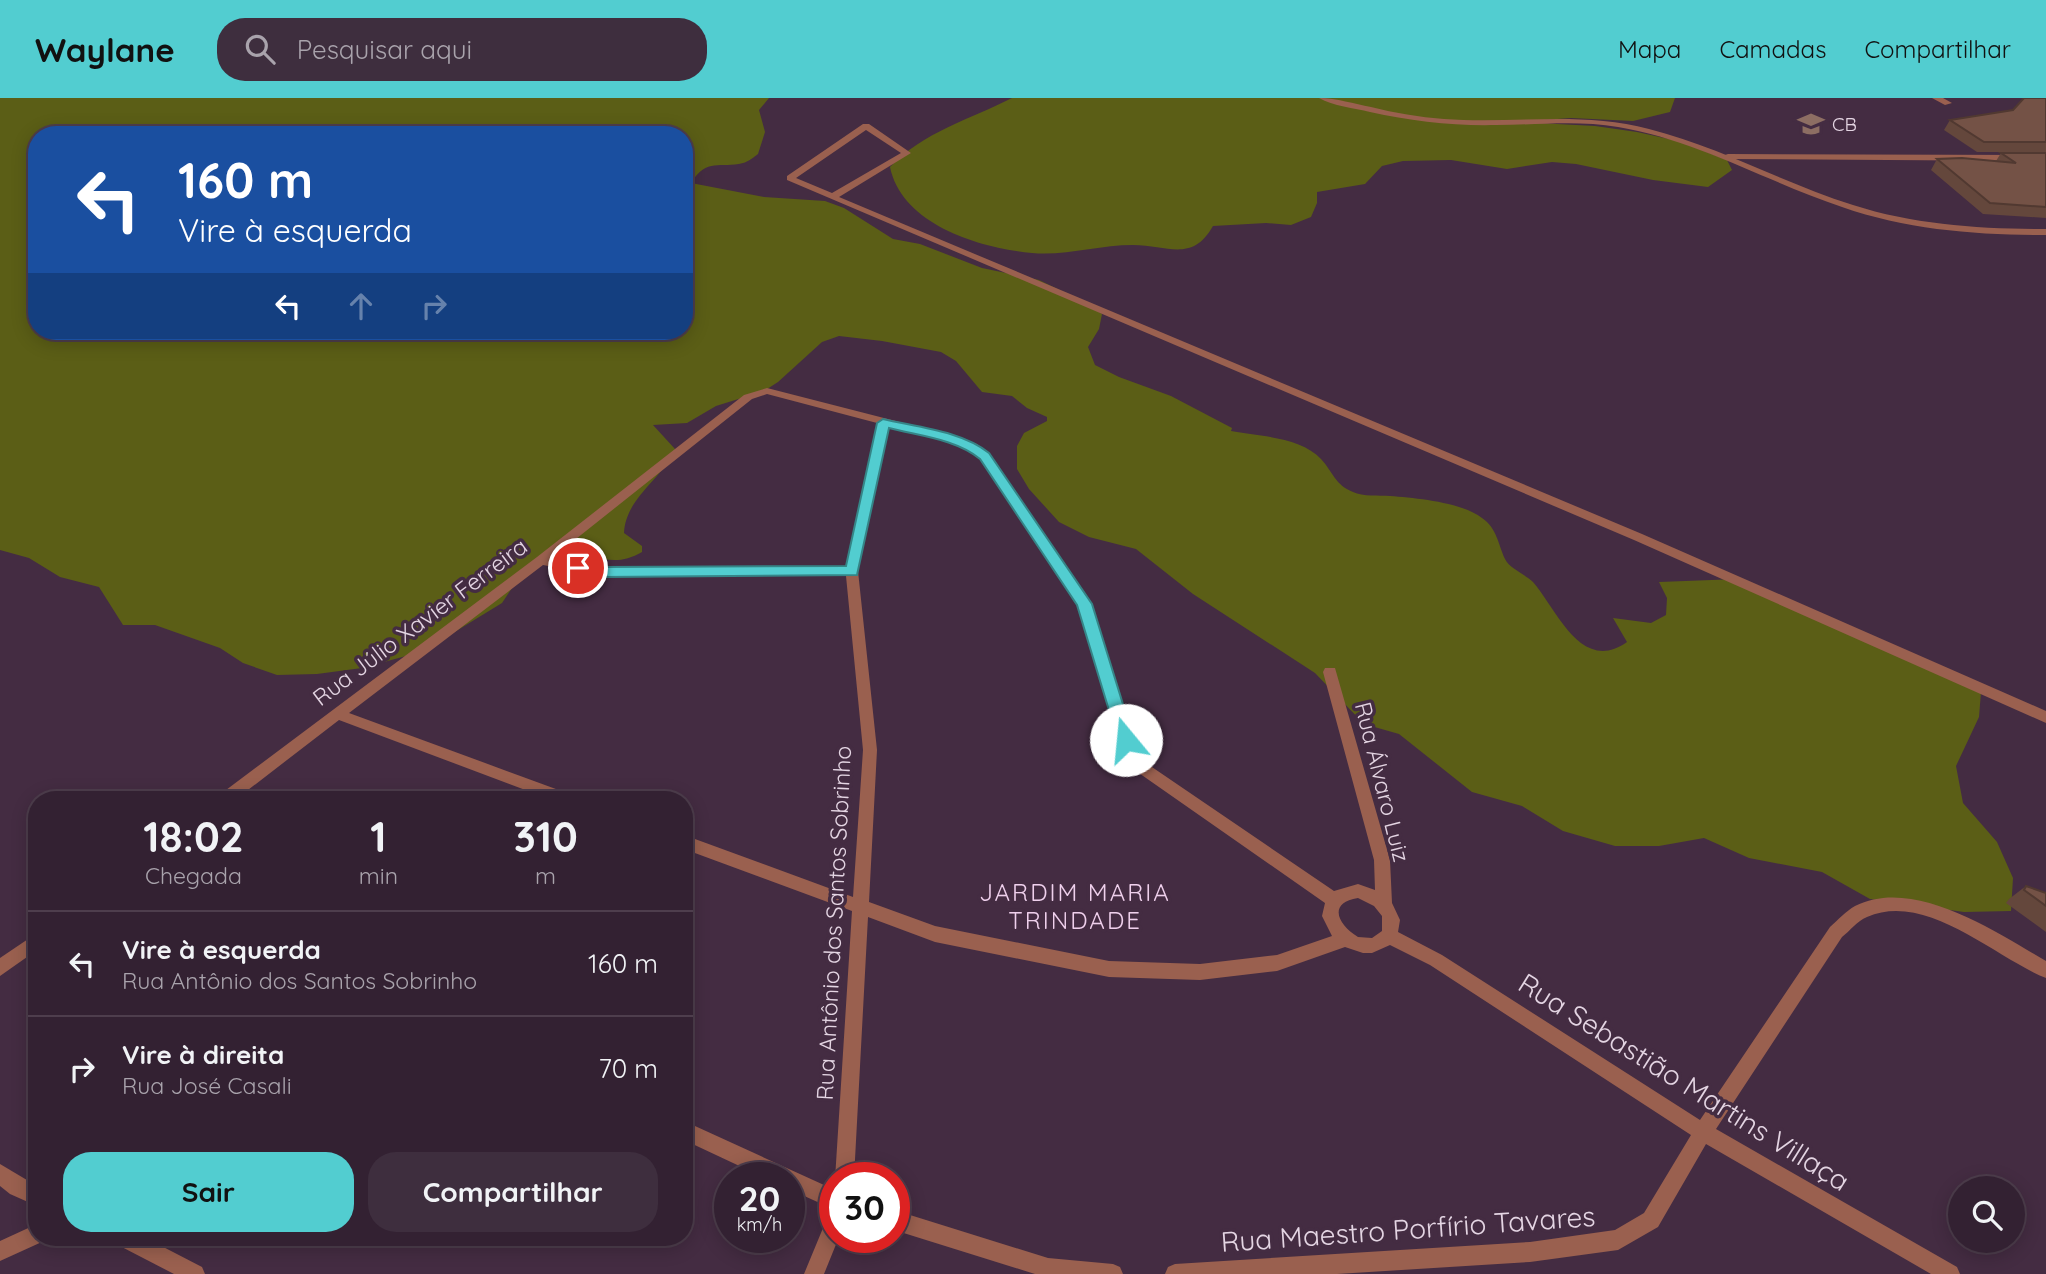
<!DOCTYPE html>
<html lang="pt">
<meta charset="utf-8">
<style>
body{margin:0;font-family:Quicksand,sans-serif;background:#3e2e3e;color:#f1f3f6;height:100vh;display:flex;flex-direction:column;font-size:26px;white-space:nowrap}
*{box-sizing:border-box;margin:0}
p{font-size:23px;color:#a9a3ac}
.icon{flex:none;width:38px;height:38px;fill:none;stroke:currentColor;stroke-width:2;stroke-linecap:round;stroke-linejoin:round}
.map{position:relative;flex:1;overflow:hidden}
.side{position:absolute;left:28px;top:693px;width:665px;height:455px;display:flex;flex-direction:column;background:#332132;border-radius:28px;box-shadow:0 4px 18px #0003,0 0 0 2px #4e3e4d}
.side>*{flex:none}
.top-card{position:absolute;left:28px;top:28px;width:665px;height:214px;border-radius:28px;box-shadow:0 4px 18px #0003,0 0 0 2px #4e3e4d;background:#1a4fa0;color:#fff;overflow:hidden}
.fabs{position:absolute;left:1948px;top:1078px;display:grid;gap:14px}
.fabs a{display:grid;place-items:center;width:77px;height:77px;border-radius:50%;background:#332132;box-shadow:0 4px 18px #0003,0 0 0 2px #4e3e4d;font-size:35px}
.speed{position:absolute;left:714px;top:1064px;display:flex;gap:14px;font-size:35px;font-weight:700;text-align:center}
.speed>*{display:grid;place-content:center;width:91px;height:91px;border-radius:50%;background:#332132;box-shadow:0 4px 18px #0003,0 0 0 2px #4e3e4d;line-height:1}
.speed small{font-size:18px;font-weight:400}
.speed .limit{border:10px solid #d22;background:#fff;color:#111}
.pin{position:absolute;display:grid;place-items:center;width:60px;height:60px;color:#fff;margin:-30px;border:4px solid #fff;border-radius:50%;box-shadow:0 2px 7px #0007}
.me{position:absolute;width:77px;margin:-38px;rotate:343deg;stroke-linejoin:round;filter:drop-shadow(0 0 5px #0008)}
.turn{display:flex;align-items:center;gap:24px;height:147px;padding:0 35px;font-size:32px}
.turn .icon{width:91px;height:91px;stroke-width:2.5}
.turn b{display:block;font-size:49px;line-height:60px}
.lanes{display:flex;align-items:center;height:66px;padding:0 35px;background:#0003;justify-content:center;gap:35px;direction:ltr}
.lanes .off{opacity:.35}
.eta{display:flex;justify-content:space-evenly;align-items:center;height:119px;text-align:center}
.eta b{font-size:42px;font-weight:700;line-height:49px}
.button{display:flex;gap:14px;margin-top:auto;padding:14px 35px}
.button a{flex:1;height:80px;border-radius:28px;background:#52cdd0;color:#111;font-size:28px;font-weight:700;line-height:80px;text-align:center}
.button a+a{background:#3e2e3e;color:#f1f3f6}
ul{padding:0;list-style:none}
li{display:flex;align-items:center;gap:21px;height:105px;padding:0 35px;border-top:2px solid #4e3e4d}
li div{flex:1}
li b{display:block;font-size:26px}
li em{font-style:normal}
header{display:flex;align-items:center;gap:42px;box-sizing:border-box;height:98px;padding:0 35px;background:#52cdd0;color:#111}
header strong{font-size:33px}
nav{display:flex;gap:38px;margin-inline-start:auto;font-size:24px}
.search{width:490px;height:63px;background:#3e2e3e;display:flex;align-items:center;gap:18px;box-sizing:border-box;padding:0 24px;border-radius:28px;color:#a9a3ac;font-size:26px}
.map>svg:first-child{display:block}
</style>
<header>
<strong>Waylane</strong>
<div class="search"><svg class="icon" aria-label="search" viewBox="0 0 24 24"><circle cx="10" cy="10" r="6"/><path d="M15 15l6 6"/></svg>Pesquisar aqui</div>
<nav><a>Mapa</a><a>Camadas</a><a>Compartilhar</a></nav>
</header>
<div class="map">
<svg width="2046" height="1176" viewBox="0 0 2046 1176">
<rect width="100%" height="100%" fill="#442c42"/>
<!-- green -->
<g fill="#5b5e16" fill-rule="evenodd">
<path d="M0 0H769L759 12 765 34 758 56C754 59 748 64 743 65 720 71 707 59 691 85L764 99 825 103 844 110 893 141 920 146 982 170 1039 182 1082 203 1102 216 1099 231 1088 249 1095 267 1119 279 1171 298 1232 330 1231 333C1258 338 1301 339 1321 361 1333 374 1335 387 1353 394 1363 399 1379 397 1390 398 1416 400 1461 404 1482 420 1497 430 1498 446 1505 461 1510 471 1525 476 1533 484 1556 510 1581 577 1627 544L1613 520 1651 525 1666 517 1667 500 1659 484 1738 481 1981 594 1979 619 1956 668 1963 705 1997 744 2013 780 2011 813 1964 814 1870 801 1822 774 1749 760 1704 740 1659 748H1615L1563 733 1522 708 1472 694 1399 636 1364 626 1315 575 1193 496 1136 451 1089 439 1059 424 1029 391 1017 371V348L1024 335 1047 323V319L1027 310 1012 298 982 294 956 263 941 254 882 243 839 238 822 244 778 284 764 293 716 308 687 325 653 327 675 351C661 383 626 399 624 435L642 448V454C613 471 593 458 564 445L518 481 502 505 448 538 406 558 362 570 317 576 277 577 243 565 220 550 155 527H123L99 489 60 479 29 460 0 452ZM37 37H684V233H37Z"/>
<path d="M1012 0H1675L1670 14 1633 23 1571 20 1519 24 1595 28 1637 34 1678 43 1727 62 1732 72 1708 89 1653 82 1576 66 1552 64 1507 71 1451 62 1403 63 1382 68 1365 86 1317 94V105L1311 119 1291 127 1266 125 1213 128C1192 165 1168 147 1133 147 1099 147 1066 158 1032 155 980 150 902 127 890 69 923 34 971 21 1012 0Z"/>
</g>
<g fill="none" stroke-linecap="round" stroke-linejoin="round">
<!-- service -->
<path fill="#9a604f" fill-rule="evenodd" d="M863 26H869L911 55 839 99 1642 436 2046 613V625L1634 442 787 82V78ZM866 32 901 55 832 95 796 80Z"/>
<!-- minor -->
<g fill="#9a604f" fill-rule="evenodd">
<polygon points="1932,0 1943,0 1952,5 1945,7"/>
<polygon points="1728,56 2046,57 2046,63 1725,61 1725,57"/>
<path d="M767 290 958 339 977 346 988 355 1092 506 1133 641 1146 665 1334 793 1358 786 1375 792 1374 762 1323 574 1325 570H1335L1390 762 1392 805 1400 822 1398 834 1442 857 1700 1022 1830 829C1838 822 1846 813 1855 808 1914 778 1996 834 2046 863V880C1995 860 1927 793 1867 819 1857 823 1850 833 1842 839L1716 1031 1957 1169 1960 1176H1931L1706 1046 1658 1129 1618 1152 1530 1164 1337 1176H1165L1168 1169 1175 1166 1530 1144 1615 1132 1644 1115 1691 1037 1430 867 1390 847 1372 855H1363L1345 849 1277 873 1200 882 1109 879 935 844 868 819 854 1080 835 1081 852 813 684 751V737L853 799 863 652 846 478H602L543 467 349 615 575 698 577 702H552L339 622 235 702H216L218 698 537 459 744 297ZM767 296 877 325 847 469 602 470 552 460 752 301ZM888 328C918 336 955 340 980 361L1079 507 1119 642 1136 673 1325 805 1322 818 1332 838 1277 857 1200 866 1109 863 935 828 869 804 877 652 858 473ZM1358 800 1374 808 1382 818V833L1372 840 1358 839C1338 827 1327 805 1358 800Z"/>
<polygon points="37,835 37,852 0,878 0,860"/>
<polygon points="684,1023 835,1092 835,1112 789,1091 789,1080 765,1080 684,1042"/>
<polygon points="0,1066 37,1088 37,1108 10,1096 0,1088"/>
<polygon points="894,1112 1048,1160 1113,1166 1120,1169 1123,1176 1035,1176 894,1132"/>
<polygon points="835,1115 835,1139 839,1139 824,1176 804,1176 828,1118"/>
<polygon points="37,1126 37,1139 46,1139 44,1143 0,1163 0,1143"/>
<polygon points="113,1139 144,1139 202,1169 205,1176 174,1176 116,1146"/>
</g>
<!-- tertiary -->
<path fill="#9a604f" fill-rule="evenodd" d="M1319 0C1337 0 1354 6 1371 9 1395 15 1419 19 1444 21 1513 26 1582 13 1649 31 1720 49 1783 85 1853 107 1915 127 1981 131 2046 131V137C1977 137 1908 132 1842 109 1767 84 1697 42 1618 29 1578 22 1536 27 1496 27 1453 28 1411 23 1370 14 1354 10 1333 8 1319 0Z"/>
</g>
<!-- wall -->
<g fill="#64473c">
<polygon points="2046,0 2046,54 1977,54 1944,32 1950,22 2013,12"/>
<polygon points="2001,55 2046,55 2046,120 1983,116 1931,72 1937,61 1996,63"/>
<polygon points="2026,788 2046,795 2046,834 2006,805 2009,801"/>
</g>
<!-- building -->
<g fill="#745246" stroke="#513931" stroke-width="2">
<polygon points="2024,0 2046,0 2046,44 1984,44 1950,22 2013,12"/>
<polygon points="2001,55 2046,55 2046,109 1990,105 1937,61 1962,60 2016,65"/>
<polygon points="2026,788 2046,795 2046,808 2024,792"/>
</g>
<!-- route -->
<path fill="#52cdd0" stroke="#358587" stroke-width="2" d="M883 321C917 329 962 333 989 355L1092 506 1134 642 1132 646H1120L1118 642 1077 507 980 361C956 341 919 338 889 330L857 477 601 479 578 475 570 470 578 465 601 469 846 468 877 325Z"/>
<!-- icons -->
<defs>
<symbol id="school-bare" viewBox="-9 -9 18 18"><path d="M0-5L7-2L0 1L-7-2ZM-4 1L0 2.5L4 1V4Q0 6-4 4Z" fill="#8d6e63" stroke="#442c42" stroke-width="2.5" paint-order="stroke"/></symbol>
</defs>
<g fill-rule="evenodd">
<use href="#school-bare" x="1792" y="7" width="38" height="38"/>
</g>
<g text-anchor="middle" stroke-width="7" stroke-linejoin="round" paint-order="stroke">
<!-- far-poi labels -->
<g font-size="19" fill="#e4d5e3" stroke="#442c42" text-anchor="start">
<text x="1832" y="33">CB</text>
</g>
<!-- street labels -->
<g font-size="23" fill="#e4d5e3" stroke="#442c42">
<text transform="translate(420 524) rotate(-37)" y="8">Rua Júlio Xavier Ferreira</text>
<text transform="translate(1382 684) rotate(76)" y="8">Rua Álvaro Luiz</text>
<text transform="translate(834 825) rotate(-87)" y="8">Rua Antônio dos Santos Sobrinho</text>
</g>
<!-- neighbourhood labels -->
<g font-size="24" letter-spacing="2" fill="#efd0ec" stroke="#442c42">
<text x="1075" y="803">JARDIM MARIA<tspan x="1075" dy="28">TRINDADE</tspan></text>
</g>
<!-- near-street labels -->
<g font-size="28" fill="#e4d5e3" stroke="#442c42">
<text transform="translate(1684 984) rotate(32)" y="10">Rua Sebastião Martins Villaça</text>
<text transform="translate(1408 1131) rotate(-4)" y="10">Rua Maestro Porfírio Tavares</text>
</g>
</g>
</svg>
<div class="fabs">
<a><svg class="icon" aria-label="search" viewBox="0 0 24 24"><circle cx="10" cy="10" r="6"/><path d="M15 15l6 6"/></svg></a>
</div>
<div class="speed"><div>20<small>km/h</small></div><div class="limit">30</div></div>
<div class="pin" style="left:578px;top:470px;background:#d93025"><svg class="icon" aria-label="arrive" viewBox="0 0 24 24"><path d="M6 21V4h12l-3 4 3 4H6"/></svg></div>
<svg class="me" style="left:1126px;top:642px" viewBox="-20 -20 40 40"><circle r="19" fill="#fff"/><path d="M0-13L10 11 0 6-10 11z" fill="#52cdd0"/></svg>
<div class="top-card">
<div class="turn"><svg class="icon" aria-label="left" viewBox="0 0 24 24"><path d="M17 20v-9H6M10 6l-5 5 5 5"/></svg><div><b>160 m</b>Vire à esquerda</div></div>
<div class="lanes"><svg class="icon" aria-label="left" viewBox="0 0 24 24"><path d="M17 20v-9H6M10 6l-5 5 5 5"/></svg><svg class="icon off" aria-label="ahead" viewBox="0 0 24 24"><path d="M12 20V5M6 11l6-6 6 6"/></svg><svg class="icon off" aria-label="right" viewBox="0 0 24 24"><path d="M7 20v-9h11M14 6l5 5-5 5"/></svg></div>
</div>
<section class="side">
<div class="eta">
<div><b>18:02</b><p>Chegada</p></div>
<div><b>1</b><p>min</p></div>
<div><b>310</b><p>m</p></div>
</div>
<ul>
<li><svg class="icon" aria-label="left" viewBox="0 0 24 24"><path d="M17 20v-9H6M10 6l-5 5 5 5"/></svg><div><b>Vire à esquerda</b><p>Rua Antônio dos Santos Sobrinho</p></div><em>160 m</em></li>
<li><svg class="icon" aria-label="right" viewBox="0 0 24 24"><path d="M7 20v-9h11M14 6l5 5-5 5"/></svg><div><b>Vire à direita</b><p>Rua José Casali</p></div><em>70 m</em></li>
</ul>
<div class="button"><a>Sair</a><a>Compartilhar</a></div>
</section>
</div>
